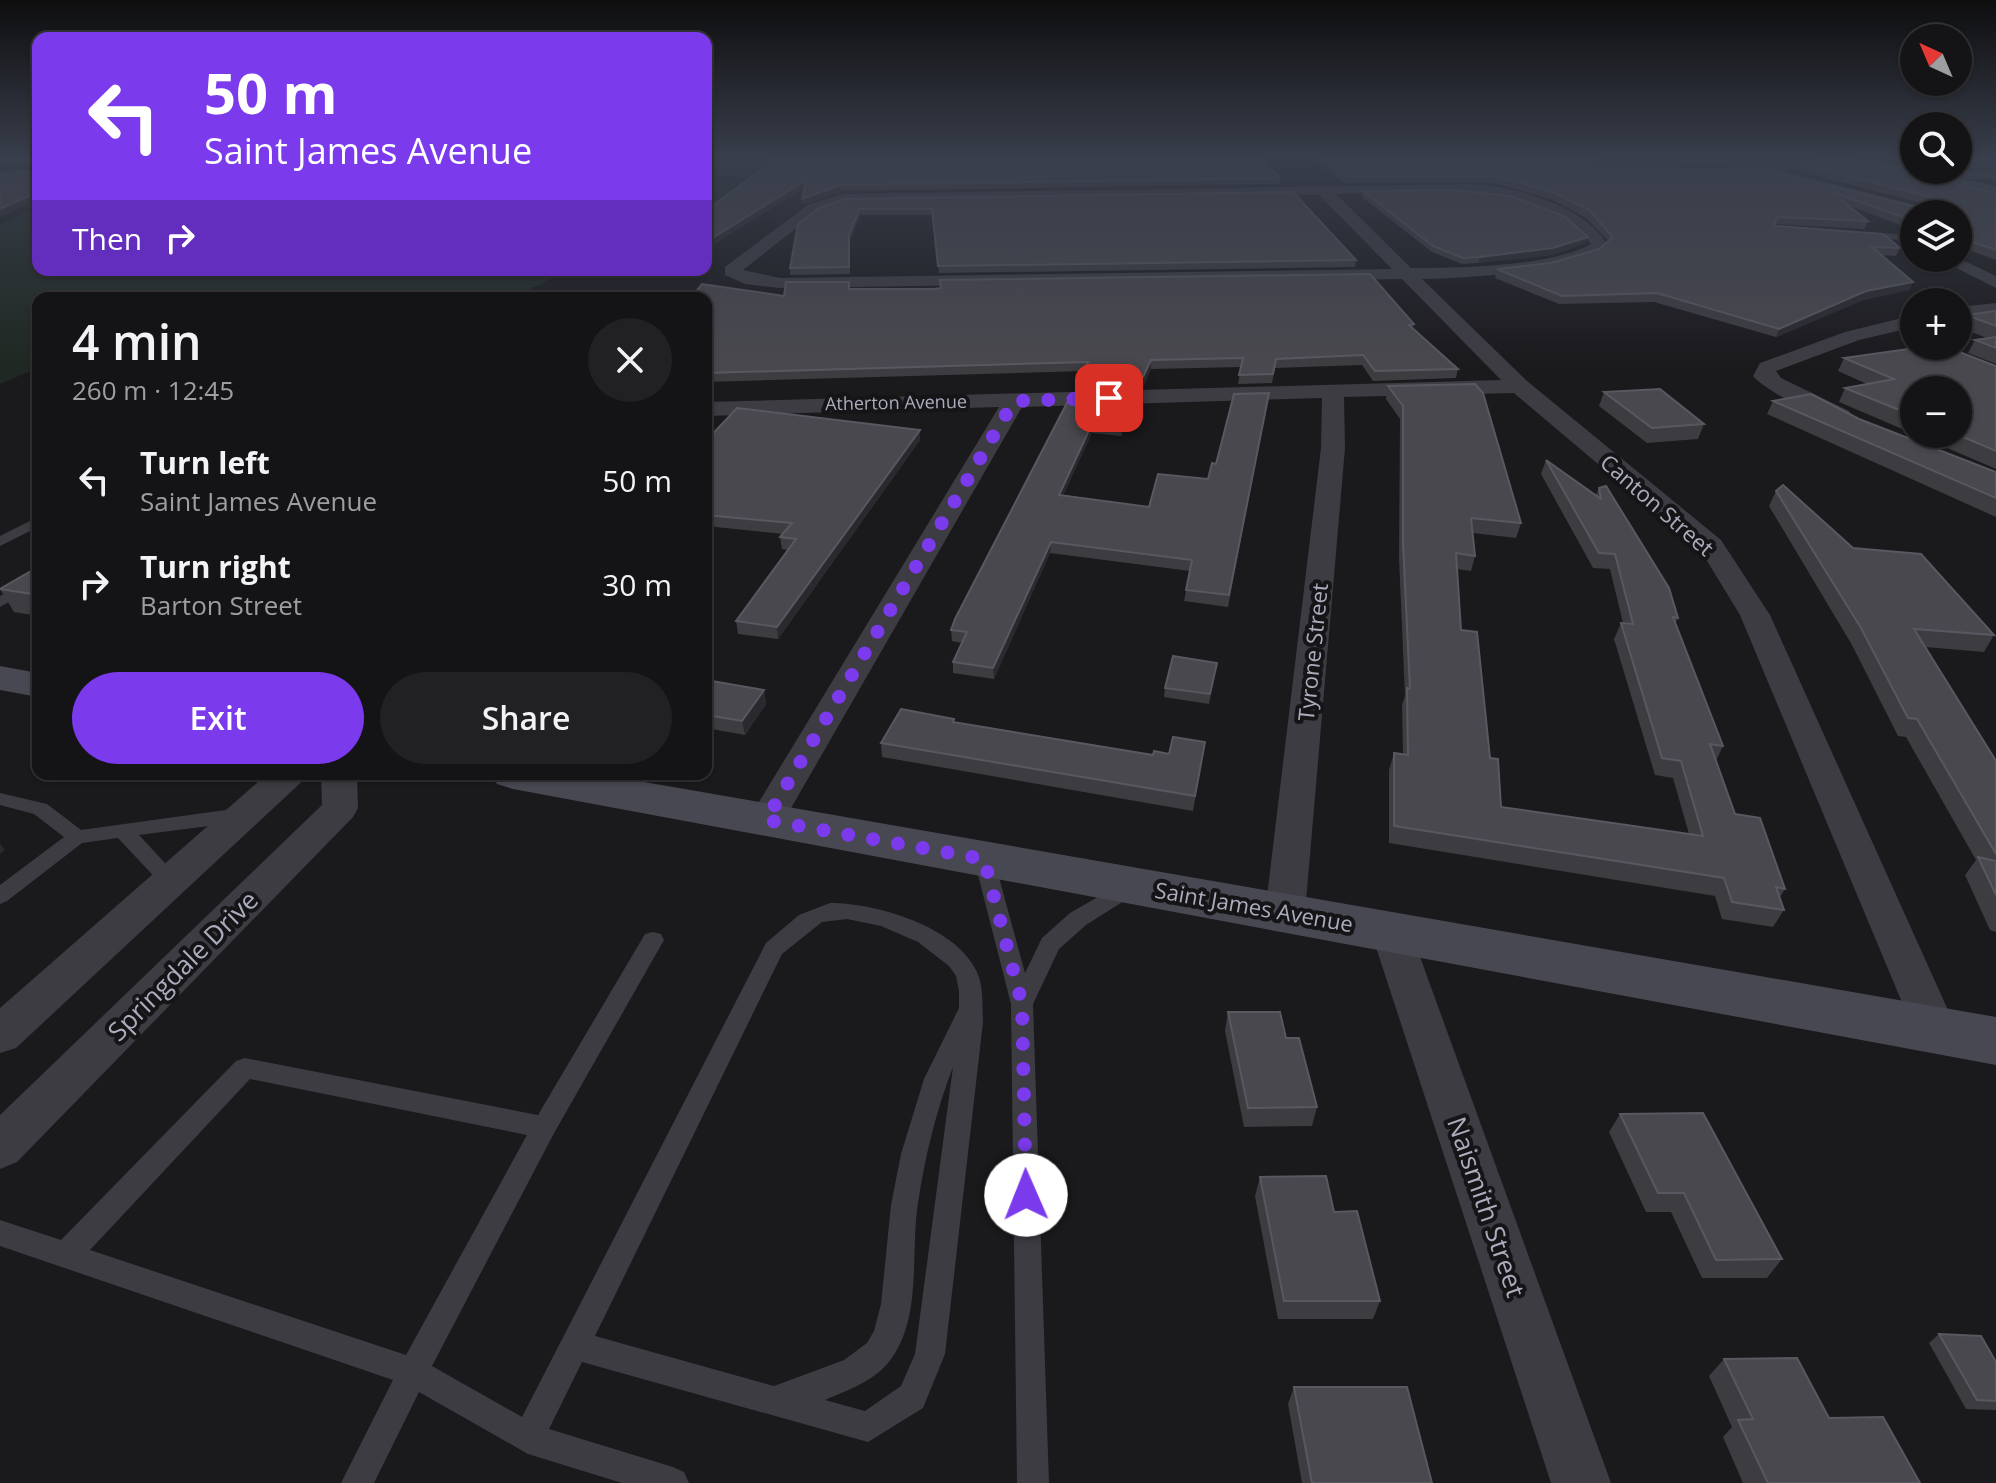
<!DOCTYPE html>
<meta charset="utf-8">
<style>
body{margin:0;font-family:"Open Sans",sans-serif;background:#212022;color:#f1f3f6;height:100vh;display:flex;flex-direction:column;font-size:30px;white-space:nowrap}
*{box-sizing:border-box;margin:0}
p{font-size:26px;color:#9d9ea0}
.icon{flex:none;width:44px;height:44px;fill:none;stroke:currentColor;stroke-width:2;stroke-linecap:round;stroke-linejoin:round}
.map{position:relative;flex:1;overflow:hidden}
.side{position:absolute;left:32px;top:292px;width:680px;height:488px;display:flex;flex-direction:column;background:#141315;border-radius:16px;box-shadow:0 2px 6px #0004,0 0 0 2px #333234}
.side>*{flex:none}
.hud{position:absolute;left:32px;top:32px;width:680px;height:244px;border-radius:16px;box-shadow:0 2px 6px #0004,0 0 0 2px #333234;background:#7c3aed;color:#fff;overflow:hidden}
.needle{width:52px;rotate:316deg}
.buttons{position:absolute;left:1900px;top:24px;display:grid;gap:16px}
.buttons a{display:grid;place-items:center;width:72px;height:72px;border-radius:50%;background:#141315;box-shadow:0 2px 6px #0004,0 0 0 2px #333234;font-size:40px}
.pin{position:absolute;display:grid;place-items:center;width:68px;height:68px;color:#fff;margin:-34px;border-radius:16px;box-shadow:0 4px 12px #0006}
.me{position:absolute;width:88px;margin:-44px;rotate:359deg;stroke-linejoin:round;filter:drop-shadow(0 0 6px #0008)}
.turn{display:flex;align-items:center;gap:28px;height:168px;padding:0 40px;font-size:36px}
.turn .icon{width:104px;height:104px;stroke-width:2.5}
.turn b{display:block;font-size:56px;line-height:68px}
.then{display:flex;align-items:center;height:76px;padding:0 40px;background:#0003;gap:16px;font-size:30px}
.round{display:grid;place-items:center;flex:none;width:84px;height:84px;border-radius:42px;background:#212022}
.overview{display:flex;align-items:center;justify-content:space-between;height:136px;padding:0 40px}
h1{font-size:48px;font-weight:600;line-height:60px}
.action{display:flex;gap:16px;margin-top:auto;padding:16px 40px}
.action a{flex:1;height:92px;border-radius:48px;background:#7c3aed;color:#fff;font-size:32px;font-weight:600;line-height:92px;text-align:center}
.action a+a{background:#212022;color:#f1f3f6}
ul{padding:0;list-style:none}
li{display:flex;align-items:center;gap:24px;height:104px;padding:0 40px}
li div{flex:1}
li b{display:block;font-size:30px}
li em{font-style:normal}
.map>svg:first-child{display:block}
</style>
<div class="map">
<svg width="1996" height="1483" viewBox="0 0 1996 1483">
<rect width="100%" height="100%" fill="#1a191c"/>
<!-- green -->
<g fill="#1f2822">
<polygon points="949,161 801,175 753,187 706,205 706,165"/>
<polygon points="38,195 38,270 569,270 512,298 38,298 38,368 0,384 0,224 36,209 6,201"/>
</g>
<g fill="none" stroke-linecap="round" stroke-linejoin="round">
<!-- lane -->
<g fill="#3d3c43" fill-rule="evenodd">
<polygon points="1861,232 1914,235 1914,241 1858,237"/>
<polygon points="38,517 38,527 0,546 0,536"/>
<polygon points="38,576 38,586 0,607 0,596"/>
<polygon points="0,793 47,804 81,830 240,808 247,810 250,815 247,820 240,822 139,835 177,876 180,881 177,886 163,886 118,838 82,843 7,901 0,904 0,885 64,837 34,814 0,805"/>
<polygon points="984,852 991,854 994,859 1025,973 1042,938 1070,913 1124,882 1138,882 1141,887 1138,892 1086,925 1059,949 1033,1004 1049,1483 1017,1483 1011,1004 974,859 977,854"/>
<path d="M830 903C876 903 956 926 977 972 984 988 982 1006 983 1022L945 1354 923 1408 868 1442 582 1362 549 1429 673 1467 684 1472 689 1483H622L528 1454 419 1392 374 1483H341L393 1380 0 1246V1220L61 1240 236 1061 245 1058 538 1115 645 934 653 932 661 934 664 940 553 1135 432 1366 522 1417 766 943 799 915ZM847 919 881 926 918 942 949 966 956 976 959 991V1008L924 1079 901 1154 891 1205 881 1304 874 1331 867 1343 844 1360 774 1386 595 1336 782 954 822 922ZM953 1067 915 1354 901 1386 865 1411 825 1400C846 1391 872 1382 888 1363 923 1321 910 1253 918 1203 925 1157 936 1111 953 1067ZM250 1079 527 1135 406 1355 90 1250Z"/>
</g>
<!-- street -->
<g fill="#3d3c43" fill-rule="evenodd">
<polygon points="1811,159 1839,159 1786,171 1919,206 1912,210 1775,177 1774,172 1730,174 1723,170 1730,166"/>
<polygon points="1594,167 1678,167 1685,171 1678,175 1589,174 1587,171"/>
<polygon points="38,169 38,177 0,178 0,170"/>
<polygon points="1920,171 1996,171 1996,179 1915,178 1913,175"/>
<path d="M1477 184C1518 188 1588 207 1608 246 1584 272 1460 278 1422 279L1527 381 1721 540 1770 615 1957 1030 1951 1043 1935 1048 1919 1043 1740 615 1701 551 1514 393 1344 397 1345 448 1305 913 1299 924 1285 928 1271 924 1265 913 1321 448 1322 398 1022 407 779 829 766 833 753 829 748 820 999 407 706 416V402L1501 380 1402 279 780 288 745 284 725 275V267L808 205 842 194ZM1453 192C1499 194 1562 204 1591 244 1550 267 1459 268 1411 268L1336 194ZM1319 195 1392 269 780 278 743 270 818 211 844 202Z"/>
<polygon points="1937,258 1958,258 1996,276 1996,288"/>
<polygon points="1996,303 1996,315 1958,319 1958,307"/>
<path d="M1914 315V327L1859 340 1776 371 1781 378 1849 411 1852 416 1849 421C1831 425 1765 391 1753 376L1760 363 1845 332Z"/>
<polygon points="1914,346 1942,346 1996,367 1996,380"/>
<polygon points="267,774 310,774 16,1048 0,1053 0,1008"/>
<polygon points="321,774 357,774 358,808 353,817 17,1162 0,1169 0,1115 322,805"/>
<polygon points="1391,917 1405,921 1411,932 1611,1483 1551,1483 1371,932 1377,921"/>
</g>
<!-- secondary -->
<g fill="#484852" fill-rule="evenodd">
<polygon points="1841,159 1872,159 1996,186 1996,198 1844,163"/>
<polygon points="0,666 38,673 38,697 0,690"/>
<polygon points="490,774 598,774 1996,1017 1996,1065 513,789 497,784"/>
</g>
</g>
<!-- wall -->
<g fill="#3d3c41">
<polygon points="706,159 1262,159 1280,178 1279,184 842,191 803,205 802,199 805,187 706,249 706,210 769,164 706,161"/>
<polygon points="1314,159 1792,159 1764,163 1594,164 1590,167 1596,171 1777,173 1929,210 1934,206 1797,171 1800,164 1996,193 1996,260 1958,246 1958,214 1914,214 1914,230 1850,206 1868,221 1864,229 1775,224 1777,226 1900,248 1896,256 1882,255 1913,282 1909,290 1863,300 1776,337 1654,302 1559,304 1495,278 1497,269 1551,263 1599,249 1608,241 1586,218 1551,199 1494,183 1345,183"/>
<polygon points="1885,159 1914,159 1914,165"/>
<rect x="1958" y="159" width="38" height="9"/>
<polygon points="1995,175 1996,175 1996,183 1991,182"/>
<polygon points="1363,191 1588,237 1586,243 1552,255 1478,263 1462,264 1432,252 1362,197"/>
<polygon points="1293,192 1356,260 1355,267 939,273 932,215 861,215 850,241 850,274 790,275 790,268 844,199"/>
<polygon points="940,280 1414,324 1413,328 1458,369 1456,378 1373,381 1362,365 1275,368 1272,383 1238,384 1241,367 1151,369 1143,387 1079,389 1079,379 1084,371 706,382 706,298 784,296 849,289 934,289 941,288"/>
<polygon points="1996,311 1996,364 1968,353 1975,340 1987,338 1959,327 1966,315"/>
<polygon points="1844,358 1996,366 1996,469 1915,434 1958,434 1914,390 1914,434 1839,402 1845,388 1867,384 1838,371"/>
<polygon points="1388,386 1521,523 1516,538 1473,533 1475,556 1471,571 1457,569 1461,630 1501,807 1689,834 1673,778 1655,775 1614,639 1621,623 1623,623 1610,569 1593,568 1541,474 1546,460 1596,495 1599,488 1678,618 1675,624 1723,746 1716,761 1735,814 1785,889 1780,897 1784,910 1773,927 1722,919 1715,896 1389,843 1389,770 1394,753 1403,754 1402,705 1405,696 1399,558 1400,419 1386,399"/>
<polygon points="1604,392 1704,424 1698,439 1647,443 1599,406"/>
<polygon points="1269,393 1228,607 1184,601 1190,571 1050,553 994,679 953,673 953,662 962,643 952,641 951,630 1069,399 1134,407 1121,436 1092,433 1063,495 1149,507 1208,479 1216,464"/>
<polygon points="1773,401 1859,419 1996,472 1996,517 1767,414"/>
<polygon points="920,430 920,440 778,639 738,634 736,621 788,550 782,549 780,537 783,534 706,526 706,441"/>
<polygon points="1776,491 1853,548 1994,635 1984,652 1925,647 1996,761 1996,932 1990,930 1965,875 1976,860 1906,737 1898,736 1852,645 1769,506"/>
<polygon points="38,567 38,616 14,612 0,589"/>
<polygon points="1217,663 1209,704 1164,697 1165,688"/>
<polygon points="706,680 764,690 766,704 745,735 706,728"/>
<polygon points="954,719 955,723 1153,755 1169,754 1205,742 1193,811 882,757 881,743"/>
<polygon points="1228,1012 1286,1038 1317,1107 1312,1126 1244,1127 1225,1031"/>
<polygon points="1620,1114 1782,1259 1767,1278 1702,1278 1671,1212 1646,1212 1609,1132"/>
<polygon points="1260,1177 1334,1212 1380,1301 1373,1319 1278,1319 1255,1196"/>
<polygon points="1939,1334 1996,1362 1996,1410 1966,1409 1929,1343"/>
<polygon points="1724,1359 1829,1418 1920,1483 1743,1483 1723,1437 1732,1427 1709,1376"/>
<polygon points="1294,1387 1432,1483 1302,1483 1288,1404"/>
</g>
<!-- shaded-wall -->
<g fill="#2a292d">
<polygon points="1594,159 1596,159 1594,164 1584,172 1586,165"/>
<polygon points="1765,159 1792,159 1764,163"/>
<polygon points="35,160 38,166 0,168 0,162"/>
<polygon points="806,180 806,186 706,249 706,242"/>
<polygon points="841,185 842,191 803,205 802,199"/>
<polygon points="37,192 38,200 0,217 0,209"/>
<polygon points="860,209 861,215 850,241 850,274 849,235"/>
<polygon points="1588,237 1586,243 1552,255 1478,263 1480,257"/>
<polygon points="1913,282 1909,290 1863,300 1776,337 1779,329 1866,291"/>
<polygon points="1151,360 1151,369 1143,387 1143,377"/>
<polygon points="1135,397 1134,407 1121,436 1122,426"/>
<polygon points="1092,424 1092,433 1059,505 1059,495"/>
<polygon points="920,430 920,440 778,639 777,627"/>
<polygon points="1051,542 1050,553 994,679 993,668"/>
<polygon points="764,690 766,704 745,735 742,721"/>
<polygon points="0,843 5,850 0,854"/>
</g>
<!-- building -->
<g fill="#49484e" stroke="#585860" stroke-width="2">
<polygon points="0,159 38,159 38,170 35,160 0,162"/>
<polygon points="770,159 1262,159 1280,178 841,185 802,199 806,180 706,242 706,210 777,159"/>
<polygon points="1323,159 1594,159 1586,165 1596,171 1774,168 1777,173 1929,210 1940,202 1938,199 1800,164 1827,159 1846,159 1996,193 1996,250 1958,237 1958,214 1914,214 1914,221 1832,192 1868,221 1777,217 1774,224 1777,226 1883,234 1900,248 1872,247 1913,282 1866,291 1779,329 1657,293 1562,296 1497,269 1551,263 1599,249 1613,237 1589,210 1553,192 1496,176 1346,176"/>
<rect x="1958" y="159" width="38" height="2"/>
<polygon points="38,171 38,192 0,209 0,175"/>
<polygon points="1454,190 1510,196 1564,216 1588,237 1553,248 1480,257 1463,258 1433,246 1363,191"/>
<polygon points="1293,192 1356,260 938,266 932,209 860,209 849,235 849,267 790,268 798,224 819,208 844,199"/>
<polygon points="1370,274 1414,324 1409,325 1458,369 1375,371 1363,355 1276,359 1273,374 1239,375 1243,358 1151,360 1143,377 1079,379 1088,362 706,373 706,298 691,298 702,284 784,296 786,282 849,282 849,289 934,289 941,288 940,280"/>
<polygon points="1996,311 1996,326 1966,315"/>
<polygon points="1996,337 1996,348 1975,340"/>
<polygon points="1930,346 1944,346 1996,366 1996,451 1956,434 1958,434 1958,390 1914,390 1914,416 1845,388 1894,379 1844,358"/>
<polygon points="1475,384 1483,393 1521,523 1471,518 1475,556 1456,553 1461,630 1477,632 1490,758 1498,759 1501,807 1703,836 1681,761 1662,758 1621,623 1633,624 1615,554 1599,553 1546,460 1601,499 1599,488 1606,486 1669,588 1678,618 1673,617 1723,746 1710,744 1735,814 1760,818 1785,889 1776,887 1784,910 1732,902 1724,878 1394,826 1394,753 1408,755 1407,688 1410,689 1403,543 1403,406 1388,386"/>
<polygon points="1660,389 1704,424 1652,428 1604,392"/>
<polygon points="1269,393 1229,595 1186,590 1192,560 1051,542 993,668 953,662 967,632 951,630 955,619 1069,399 1135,397 1122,426 1092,424 1059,495 1149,507 1158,474 1208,479 1212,463 1216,464 1234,394"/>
<polygon points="1811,394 1859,419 1996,472 1996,498 1773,401"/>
<polygon points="737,408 920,430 777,627 736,621 796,539 780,537 792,523 706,515 706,441"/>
<polygon points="1783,485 1853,548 1921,554 1994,635 1914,629 1996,761 1996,854 1917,719 1908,718 1861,628 1776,491"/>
<polygon points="38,567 38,595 0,589"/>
<polygon points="1173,656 1217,663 1210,694 1165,688"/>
<polygon points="706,680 764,690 742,721 706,715"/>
<polygon points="901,709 954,719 953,722 1153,755 1154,751 1169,754 1173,737 1205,742 1195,796 881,743"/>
<polygon points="1978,857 1996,861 1996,895"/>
<polygon points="1228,1012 1280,1012 1286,1038 1299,1038 1317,1107 1248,1108"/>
<polygon points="1703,1113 1782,1259 1716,1260 1684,1193 1658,1193 1620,1114"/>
<polygon points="1326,1176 1334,1212 1357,1211 1380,1301 1284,1301 1260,1177"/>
<polygon points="1939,1334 1981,1336 1996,1362 1996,1401 1977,1400"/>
<polygon points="1797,1358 1829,1418 1883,1417 1920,1483 1768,1483 1738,1420 1753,1419 1724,1359"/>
<polygon points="1294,1387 1407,1387 1432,1483 1312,1483"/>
</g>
<!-- sky -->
<linearGradient id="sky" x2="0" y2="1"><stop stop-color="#0e0e0f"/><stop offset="0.43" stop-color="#383e4b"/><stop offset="1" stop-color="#383e4b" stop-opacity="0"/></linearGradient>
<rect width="1996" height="366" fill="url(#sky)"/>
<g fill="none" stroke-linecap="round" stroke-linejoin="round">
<!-- route -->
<polyline stroke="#7c3aed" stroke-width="14" stroke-dasharray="0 25.2" points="1026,1195 1022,1004 984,859 766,820 1014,401 1109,398"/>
</g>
<g text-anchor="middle" stroke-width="8" stroke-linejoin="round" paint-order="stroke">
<!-- far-street labels -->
<g font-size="18" fill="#abacbc" stroke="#151417">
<text transform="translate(896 403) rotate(-1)" y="6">Atherton Avenue</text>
</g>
<!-- street labels -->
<g font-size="22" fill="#abacbc" stroke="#151417">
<text transform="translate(1657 505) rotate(41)" y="8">Canton Street</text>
<text transform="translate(1313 652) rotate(-84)" y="8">Tyrone Street</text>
<text transform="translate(1254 907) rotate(10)" y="8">Saint James Avenue</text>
</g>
<!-- near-street labels -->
<g font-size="26" fill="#abacbc" stroke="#151417">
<text transform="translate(183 966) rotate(-45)" y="9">Springdale Drive</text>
<text transform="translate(1486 1207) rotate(71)" y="9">Naismith Street</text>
</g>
</g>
</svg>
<div class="buttons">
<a><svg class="needle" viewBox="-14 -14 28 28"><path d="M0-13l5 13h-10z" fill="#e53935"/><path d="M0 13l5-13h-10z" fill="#9d9ea0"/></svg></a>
<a><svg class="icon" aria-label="search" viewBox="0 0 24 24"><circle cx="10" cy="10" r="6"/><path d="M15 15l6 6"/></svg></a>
<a><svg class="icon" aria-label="layers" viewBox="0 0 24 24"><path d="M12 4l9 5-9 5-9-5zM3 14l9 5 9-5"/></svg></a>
<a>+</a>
<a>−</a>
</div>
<div class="pin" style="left:1109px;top:398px;background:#d93025"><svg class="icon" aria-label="arrive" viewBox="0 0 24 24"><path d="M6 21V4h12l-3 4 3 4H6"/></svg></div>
<svg class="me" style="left:1026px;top:1195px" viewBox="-20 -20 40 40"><circle r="19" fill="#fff"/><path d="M0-13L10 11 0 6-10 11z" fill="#7c3aed"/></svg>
<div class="hud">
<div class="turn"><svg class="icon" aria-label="left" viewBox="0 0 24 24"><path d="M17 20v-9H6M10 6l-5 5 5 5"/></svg><div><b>50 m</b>Saint James Avenue</div></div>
<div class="then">Then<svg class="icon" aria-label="right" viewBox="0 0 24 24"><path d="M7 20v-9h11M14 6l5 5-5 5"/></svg></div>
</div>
<section class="side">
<div class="overview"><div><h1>4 min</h1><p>260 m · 12:45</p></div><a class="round"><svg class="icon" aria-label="close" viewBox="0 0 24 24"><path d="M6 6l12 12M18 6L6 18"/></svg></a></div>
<ul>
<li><svg class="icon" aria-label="left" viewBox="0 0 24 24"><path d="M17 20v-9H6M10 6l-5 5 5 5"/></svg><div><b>Turn left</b><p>Saint James Avenue</p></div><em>50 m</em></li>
<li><svg class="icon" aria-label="right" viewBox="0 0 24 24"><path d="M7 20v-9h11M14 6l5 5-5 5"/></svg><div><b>Turn right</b><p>Barton Street</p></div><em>30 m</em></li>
</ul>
<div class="action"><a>Exit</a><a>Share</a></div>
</section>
</div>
